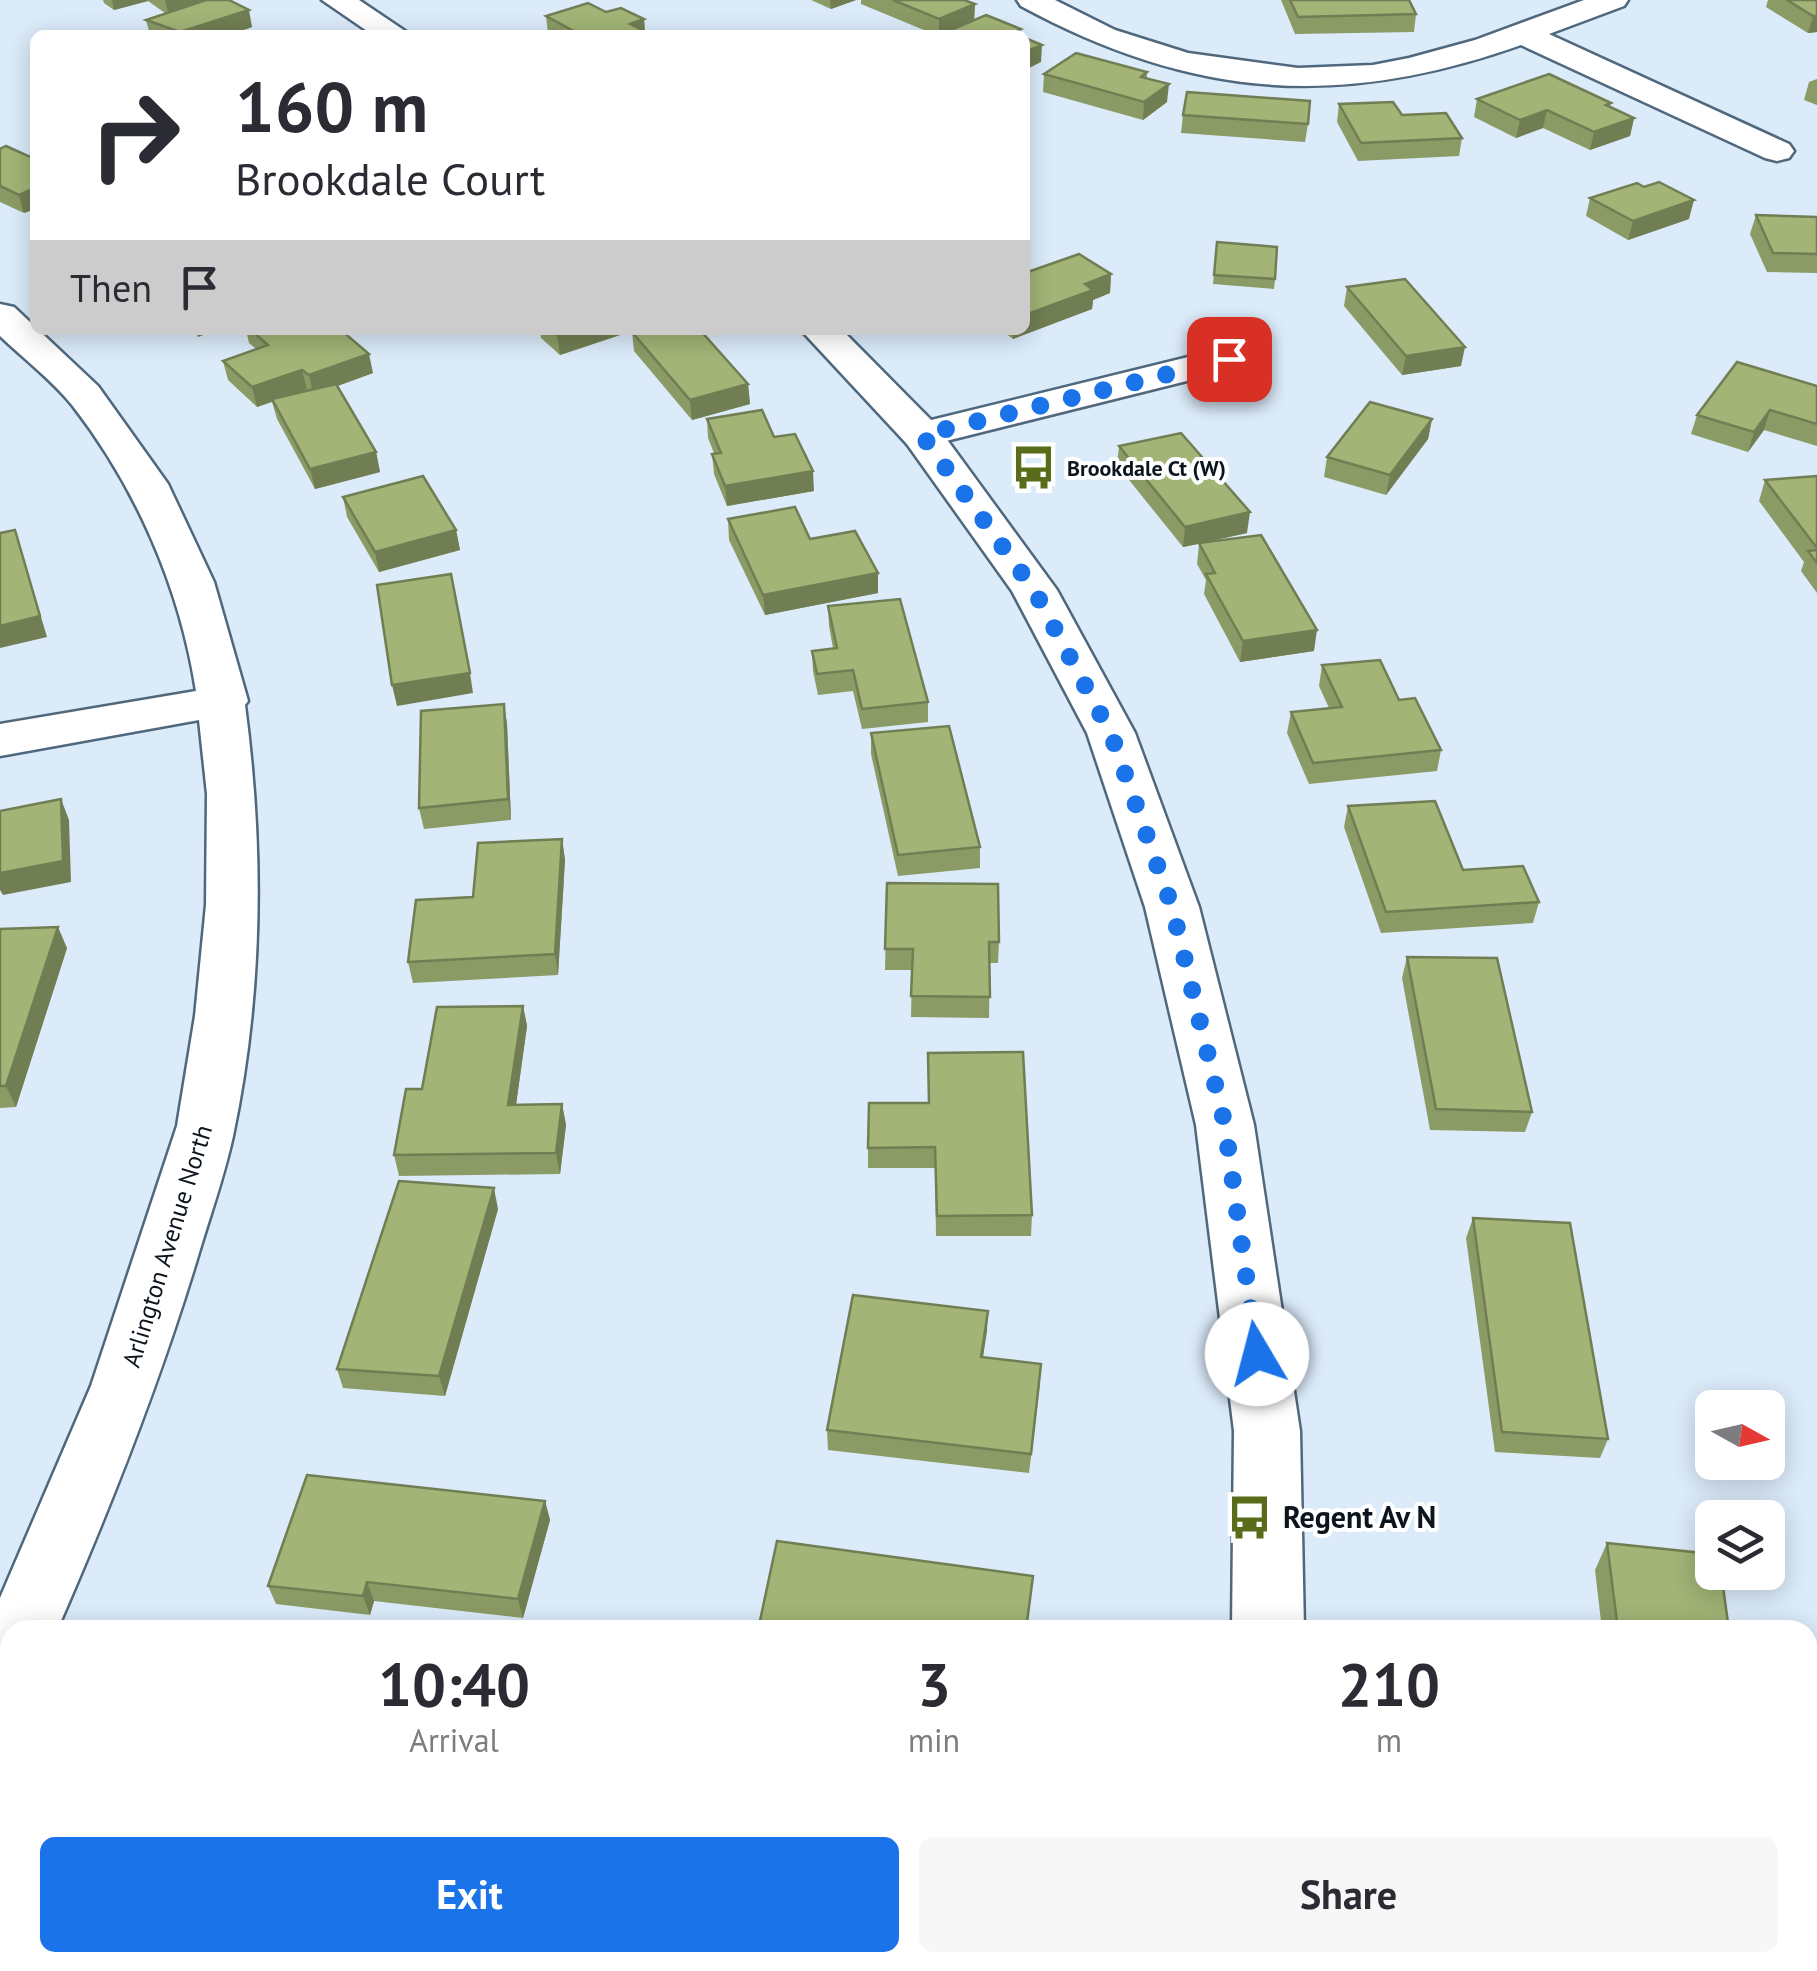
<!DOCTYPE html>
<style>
body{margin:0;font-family:"PT Sans",sans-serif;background:#f7f7f7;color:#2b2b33;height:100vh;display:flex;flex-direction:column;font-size:38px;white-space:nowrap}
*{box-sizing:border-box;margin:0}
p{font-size:32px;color:#7c7c81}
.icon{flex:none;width:55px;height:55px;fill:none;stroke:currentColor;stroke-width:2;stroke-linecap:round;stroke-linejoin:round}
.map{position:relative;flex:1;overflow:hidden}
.panel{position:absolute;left:0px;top:1620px;width:1818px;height:352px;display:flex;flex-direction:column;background:#fff;border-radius:30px 30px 0 0;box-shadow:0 5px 25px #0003}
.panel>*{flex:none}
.top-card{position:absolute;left:30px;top:30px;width:1000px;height:305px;border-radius:15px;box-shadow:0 5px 25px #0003;background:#fff;color:#2b2b33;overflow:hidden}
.needle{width:65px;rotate:98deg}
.buttons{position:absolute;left:1695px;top:1390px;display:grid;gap:20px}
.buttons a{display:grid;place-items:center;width:90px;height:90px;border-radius:15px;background:#fff;box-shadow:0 5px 25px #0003;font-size:50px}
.pin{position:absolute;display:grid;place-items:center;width:85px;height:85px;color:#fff;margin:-42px;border-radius:20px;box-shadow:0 5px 15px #0006}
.me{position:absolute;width:110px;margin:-55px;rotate:352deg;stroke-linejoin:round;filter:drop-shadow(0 0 8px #0008)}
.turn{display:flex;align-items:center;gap:35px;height:210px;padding:0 40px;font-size:45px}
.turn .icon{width:130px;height:130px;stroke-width:2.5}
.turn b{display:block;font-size:70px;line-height:85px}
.then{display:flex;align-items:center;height:95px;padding:0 40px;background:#0003;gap:20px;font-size:38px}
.eta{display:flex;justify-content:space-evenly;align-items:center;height:170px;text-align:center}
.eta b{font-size:60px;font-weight:700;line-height:70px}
.cta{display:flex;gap:20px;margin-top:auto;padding:20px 40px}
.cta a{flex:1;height:115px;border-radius:15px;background:#1a73e8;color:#fff;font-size:40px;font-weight:700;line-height:115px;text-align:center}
.cta a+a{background:#f7f7f7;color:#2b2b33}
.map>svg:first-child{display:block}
</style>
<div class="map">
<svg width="1817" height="1971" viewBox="0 0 1817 1971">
<rect width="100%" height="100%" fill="#dbebfa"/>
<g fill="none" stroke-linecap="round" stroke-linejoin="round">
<defs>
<g id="street">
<path d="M1017 0H1055L1115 30 1188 53 1298 68 1373 65 1409 58 1475 40 1584 0H1628L1624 6 1549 34 1789 144 1794 151 1789 158 1777 161 1765 158 1521 45C1338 110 1191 98 1021 6Z"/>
<path d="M0 304 14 307 98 386 168 484 214 582 248 701 245 705C264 848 263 994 233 1136 225 1173 212 1210 201 1246 162 1377 112 1504 57 1630H10V1706L0 1710V1598L91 1386 177 1126 195 1016 206 905 207 794 199 720 0 756V724L196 691C180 588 136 487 72 405 52 380 23 358 0 336Z"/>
<polygon points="1229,347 1243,351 1249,359 1243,367 922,447 907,444 901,435 907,426"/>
</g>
<g id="secondary">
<polygon points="322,0 359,0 411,35 373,35"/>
<polygon points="801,330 842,330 937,426 1057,590 1135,733 1199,907 1254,1125 1300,1431 1304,1630 1232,1630 1234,1431 1196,1125 1145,907 1087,733 1012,591 907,444"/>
<polygon points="0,1757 10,1758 10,1832 0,1831"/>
<polygon points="1127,1962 1300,1962 1300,1971 1130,1971"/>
</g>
</defs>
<!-- street casing -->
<use href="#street" stroke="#4f687d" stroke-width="5"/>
<!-- secondary casing -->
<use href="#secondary" stroke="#4f687d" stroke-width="5"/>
<!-- path -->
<g stroke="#7c8895" stroke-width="8" stroke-dasharray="6 10" stroke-linecap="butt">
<polyline points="0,1889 10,1891"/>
<polyline points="406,1962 453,1971"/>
</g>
<!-- street -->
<use href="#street" fill="#fff" fill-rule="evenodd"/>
<!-- secondary -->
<use href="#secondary" fill="#fff" fill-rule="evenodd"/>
</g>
<!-- wall -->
<g fill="#8b9b65">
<polygon points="103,0 229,0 252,27 231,35 150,35 146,20 165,13 148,1 114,10 104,3"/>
<polygon points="811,0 856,0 831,9"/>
<polygon points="861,0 964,0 975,4 974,20 1021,35 936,35 861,4"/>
<polygon points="1281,0 1409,0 1416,14 1414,32 1295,34"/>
<polygon points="1768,0 1817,0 1817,32 1808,33 1766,7"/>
<polygon points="606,12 644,19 645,31 652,35 551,35 548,34 546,16"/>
<polygon points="1147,72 1147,78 1167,102 1143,120 1043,92 1044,74"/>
<polygon points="1817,79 1817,105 1804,100 1809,82"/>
<polygon points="1477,99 1611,103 1610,106 1634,118 1630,136 1590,150 1543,128 1516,138 1474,117"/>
<polygon points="1339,104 1402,115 1462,138 1459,156 1358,161 1337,122"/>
<polygon points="1183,115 1308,124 1305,142 1181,133"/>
<polygon points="0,149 35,159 35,209 24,213 0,202"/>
<polygon points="1644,187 1689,219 1628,240 1586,216 1590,198"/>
<polygon points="1756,215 1817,217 1817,273 1767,272 1750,234"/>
<polygon points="1217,242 1275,279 1274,289 1213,284"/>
<polygon points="1111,274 1110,293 1093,300 1092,309 1013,339 1001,330 1025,330"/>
<polygon points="1347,287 1461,366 1402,375 1344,306"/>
<polygon points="246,330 330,330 373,373 337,386 376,452 380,472 315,489 277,419 272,402 257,407 228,380 223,361 256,349 249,343"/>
<polygon points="540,330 635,330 560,355 541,338"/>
<polygon points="632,332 748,384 750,404 692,420 634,351"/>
<polygon points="1817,386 1817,446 1764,430 1748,452 1691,434 1697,415"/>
<polygon points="707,419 774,437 814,491 727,506 714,474 712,454 714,453 708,438"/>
<polygon points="1432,419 1428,439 1386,495 1324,477 1327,457"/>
<polygon points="1119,446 1247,533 1202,543 1314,651 1240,662 1204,594 1206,580 1197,564 1199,544 1183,547 1117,465"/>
<polygon points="1817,476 1817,593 1801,571 1804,562 1759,501 1765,480"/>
<polygon points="343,497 456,530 460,550 379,572 347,517"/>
<polygon points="728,519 810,539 878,573 878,593 765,615 729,540"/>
<polygon points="828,606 928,702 928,722 862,729 853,691 818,695 813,671 812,651 833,648 829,626"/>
<polygon points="1322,665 1399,700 1441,750 1437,771 1309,784 1287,733 1291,712 1329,708 1319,686"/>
<polygon points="504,704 507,724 511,820 424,829 419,808"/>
<polygon points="871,733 980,847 980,868 898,876 871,754"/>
<polygon points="1348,806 1463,870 1539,902 1533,923 1381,933 1344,827"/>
<polygon points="562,839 565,860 558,975 413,983 408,962 473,897"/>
<polygon points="887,883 999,942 998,963 990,963 989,1018 911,1017 912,970 885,970"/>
<polygon points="0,929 67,948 16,1107 0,1108"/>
<polygon points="1407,957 1532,1112 1525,1132 1430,1130 1402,978"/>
<polygon points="523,1006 527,1026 516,1105 562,1104 566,1125 560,1174 399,1176 394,1155 422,1089"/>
<polygon points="928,1103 1032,1215 1031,1236 936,1236 935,1168 868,1168 868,1148"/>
<polygon points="498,1209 445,1396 343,1388 337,1369"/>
<polygon points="1473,1218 1608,1439 1600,1458 1495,1452 1466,1238"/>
<polygon points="988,1311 983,1357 1040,1384 1029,1473 828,1450 827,1430"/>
<polygon points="545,1501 550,1520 523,1618 374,1601 370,1615 276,1604 268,1586"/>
<polygon points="1607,1543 1729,1630 1532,1630 1535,1622 1602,1630 1595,1570"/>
</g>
<!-- shaded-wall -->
<g fill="#717e53">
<polygon points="112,0 147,0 148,1 114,10"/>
<polygon points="165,0 211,0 169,16"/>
<polygon points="830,0 856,0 831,9"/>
<polygon points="975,4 974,21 939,35 939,19"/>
<polygon points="249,10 252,27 228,35 180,35 180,32"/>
<polygon points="1813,16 1817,16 1817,32 1808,33"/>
<polygon points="644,19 645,35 630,24"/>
<polygon points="1042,45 1041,62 1025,70 1025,52"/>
<polygon points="1169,84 1167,102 1143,120 1144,102"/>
<polygon points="1547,110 1543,128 1516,138 1520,120"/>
<polygon points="1634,118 1630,136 1590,150 1594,132"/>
<polygon points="35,188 35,209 24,213 19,195"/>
<polygon points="1694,200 1689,219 1628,240 1633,221"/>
<polygon points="1111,274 1110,293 1093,300 1092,309 1013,339 1013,330 1025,330 1025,315 1085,284"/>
<polygon points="196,330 217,330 198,337"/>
<polygon points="574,330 635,330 560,355 557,335"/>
<polygon points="1465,347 1461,366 1402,375 1406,356"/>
<polygon points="369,354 373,373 313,395 309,375"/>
<polygon points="302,370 307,389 257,407 252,387"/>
<polygon points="748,384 750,404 692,420 690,400"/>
<polygon points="1770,410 1764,430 1748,452 1754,432"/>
<polygon points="1432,419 1428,439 1386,495 1390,475"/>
<polygon points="376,452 380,472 315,489 310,469"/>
<polygon points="813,471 814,491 727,506 725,486"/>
<polygon points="1250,512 1247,533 1183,547 1185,527"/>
<polygon points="15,530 47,637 0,648 0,626"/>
<polygon points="456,530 460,550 379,572 375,552"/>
<polygon points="878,573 878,593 765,615 763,595"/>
<polygon points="1317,630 1314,651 1240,662 1243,641"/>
<polygon points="470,673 473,693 397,706 392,685"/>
<polygon points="504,704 507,724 511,820 508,799"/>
<polygon points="61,799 69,820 71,882 3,895 0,890 0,873"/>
<polygon points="562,839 565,860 558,975 555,954"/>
<polygon points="58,927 67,948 16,1107 6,1086"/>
<polygon points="523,1006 527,1026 513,1126 508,1105"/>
<polygon points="562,1104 566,1125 560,1174 556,1153"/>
<polygon points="494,1188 498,1209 445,1396 439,1376"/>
<polygon points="988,1311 987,1331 980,1377 981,1357"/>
<polygon points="545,1501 550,1520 523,1618 518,1599"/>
<polygon points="367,1582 374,1601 370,1615 363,1596"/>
</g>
<!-- building -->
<g fill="#a2b476" stroke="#717e53" stroke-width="2.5">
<polygon points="206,0 229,0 249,10 180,32 146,20"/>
<polygon points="893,0 964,0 975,4 939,19"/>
<polygon points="1290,0 1409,0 1416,14 1298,17"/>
<polygon points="1787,0 1817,0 1817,16 1813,16"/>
<polygon points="588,3 606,12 621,8 644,19 630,24 652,35 581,35 546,16"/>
<polygon points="986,15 1021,29 1012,33 1017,35 939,35"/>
<polygon points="219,29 231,35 200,35"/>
<polygon points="1025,38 1042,45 1025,52"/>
<polygon points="1076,53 1147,72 1141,77 1169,84 1144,102 1044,74"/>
<polygon points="1549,74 1611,103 1606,105 1634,118 1594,132 1547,110 1520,120 1477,99"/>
<polygon points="1187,92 1310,101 1308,124 1183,115"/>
<polygon points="1393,102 1402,115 1446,113 1462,138 1361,143 1339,104"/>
<polygon points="6,146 35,159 35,188 19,195 0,186 0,149"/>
<polygon points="1659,182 1694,200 1633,221 1590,198 1637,183 1644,187"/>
<polygon points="1756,215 1817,217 1817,254 1773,253"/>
<polygon points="1217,242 1277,247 1275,279 1214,275"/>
<polygon points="1079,254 1111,274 1085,284 1093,290 1025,315 1025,273"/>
<polygon points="1405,279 1465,347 1406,356 1347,287"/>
<polygon points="251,330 330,330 333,332 341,330 369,354 309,375 302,370 252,387 223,361 268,345"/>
<polygon points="552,330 574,330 557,335"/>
<polygon points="640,330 700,330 748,384 690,400 632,332"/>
<polygon points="1737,362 1817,386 1817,424 1770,410 1754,432 1697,415"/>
<polygon points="336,384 376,452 310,469 272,399"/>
<polygon points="1370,402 1432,419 1390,475 1327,457"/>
<polygon points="762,410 774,437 795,434 813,471 725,486 712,454 721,453 707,419"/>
<polygon points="1181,433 1250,512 1185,527 1119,446"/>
<polygon points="423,476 456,530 375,552 343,497"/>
<polygon points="1817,476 1817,548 1765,480"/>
<polygon points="795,507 810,539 855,531 878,573 763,595 728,519"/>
<polygon points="15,530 40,616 0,626 0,533"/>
<polygon points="1261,535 1317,630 1243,641 1206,574 1215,573 1199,543"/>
<polygon points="1817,550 1817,563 1808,551"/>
<polygon points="451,574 470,673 392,685 377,585"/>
<polygon points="900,599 928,702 862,709 853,670 817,674 812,651 837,648 828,606"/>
<polygon points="1380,660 1399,700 1415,698 1441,750 1313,763 1291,712 1342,707 1322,665"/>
<polygon points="504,704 508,799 419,808 421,711"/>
<polygon points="949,726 980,847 898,855 871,733"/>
<polygon points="61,799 63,861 0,873 0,811"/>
<polygon points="1435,801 1463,870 1523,866 1539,902 1386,912 1348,806"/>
<polygon points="562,839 555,954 408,962 416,900 473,897 478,843"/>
<polygon points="887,883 998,884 999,942 989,942 990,997 911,996 913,949 885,949"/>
<polygon points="58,927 6,1086 0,1086 0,929"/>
<polygon points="1407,957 1497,958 1532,1112 1436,1109"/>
<polygon points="523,1006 508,1105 562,1104 556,1153 394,1155 406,1089 422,1089 437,1007"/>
<polygon points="1023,1052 1032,1215 937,1216 935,1147 868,1148 869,1103 929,1103 928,1053"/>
<polygon points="399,1181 494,1188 439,1376 337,1369"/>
<polygon points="1473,1218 1570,1223 1608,1439 1502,1432"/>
<polygon points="853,1295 988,1311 981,1357 1041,1364 1031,1454 827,1430"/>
<polygon points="307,1475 545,1501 518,1599 367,1582 363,1596 268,1586"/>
<polygon points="777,1541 1033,1576 1026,1630 758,1630"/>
<polygon points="1607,1543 1712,1554 1712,1572 1721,1572 1729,1630 1618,1630"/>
<polygon points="1535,1622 1607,1630 1536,1630"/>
</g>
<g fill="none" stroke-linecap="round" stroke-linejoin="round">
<!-- route -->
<polyline stroke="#1a73e8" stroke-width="18" stroke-dasharray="0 32.4" points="1229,359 922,435 1034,590 1111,734 1172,907 1225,1125 1257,1354"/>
</g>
<!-- icons -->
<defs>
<symbol id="bus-bare" viewBox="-9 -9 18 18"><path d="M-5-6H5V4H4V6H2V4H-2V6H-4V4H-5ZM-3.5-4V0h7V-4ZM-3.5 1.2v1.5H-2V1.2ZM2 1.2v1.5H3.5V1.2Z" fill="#596c19" stroke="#fff" stroke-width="2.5" paint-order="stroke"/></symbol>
</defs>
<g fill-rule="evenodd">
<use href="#bus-bare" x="1002" y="436" width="63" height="63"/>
<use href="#bus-bare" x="1218" y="1486" width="63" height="63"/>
</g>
<g text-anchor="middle" stroke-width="8" stroke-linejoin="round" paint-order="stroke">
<!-- far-poi labels -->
<g font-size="22" font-weight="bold" fill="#0c151e" stroke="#fff" text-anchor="start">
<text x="1067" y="476">Brookdale Ct (W)</text>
</g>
<!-- street labels -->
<g font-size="25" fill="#0c151e" stroke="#fff">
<text transform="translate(167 1246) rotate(-73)" y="9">Arlington Avenue North</text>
</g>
<!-- near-poi labels -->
<g font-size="30" font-weight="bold" fill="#0c151e" stroke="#fff" text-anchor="start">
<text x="1283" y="1528">Regent Av N</text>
</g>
</g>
</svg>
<div class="buttons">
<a><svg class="needle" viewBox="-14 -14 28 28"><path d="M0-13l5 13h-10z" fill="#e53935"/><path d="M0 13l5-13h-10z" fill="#7c7c81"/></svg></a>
<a><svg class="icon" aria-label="layers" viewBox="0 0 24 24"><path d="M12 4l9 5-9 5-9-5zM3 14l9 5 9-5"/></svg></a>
</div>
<div class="pin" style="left:1229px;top:359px;background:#d93025"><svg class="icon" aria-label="arrive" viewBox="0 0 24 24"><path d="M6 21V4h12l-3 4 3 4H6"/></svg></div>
<svg class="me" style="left:1257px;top:1354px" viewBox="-20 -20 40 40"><circle r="19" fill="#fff"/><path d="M0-13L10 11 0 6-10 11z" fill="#1a73e8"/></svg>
<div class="top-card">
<div class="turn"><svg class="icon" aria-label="right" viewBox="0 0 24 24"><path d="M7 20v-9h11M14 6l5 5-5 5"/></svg><div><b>160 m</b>Brookdale Court</div></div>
<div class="then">Then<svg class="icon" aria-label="arrive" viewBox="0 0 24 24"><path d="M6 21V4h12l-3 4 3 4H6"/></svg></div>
</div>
<section class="panel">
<div class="eta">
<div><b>10:40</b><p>Arrival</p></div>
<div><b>3</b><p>min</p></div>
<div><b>210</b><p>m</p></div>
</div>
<div class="cta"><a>Exit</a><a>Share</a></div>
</section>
</div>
